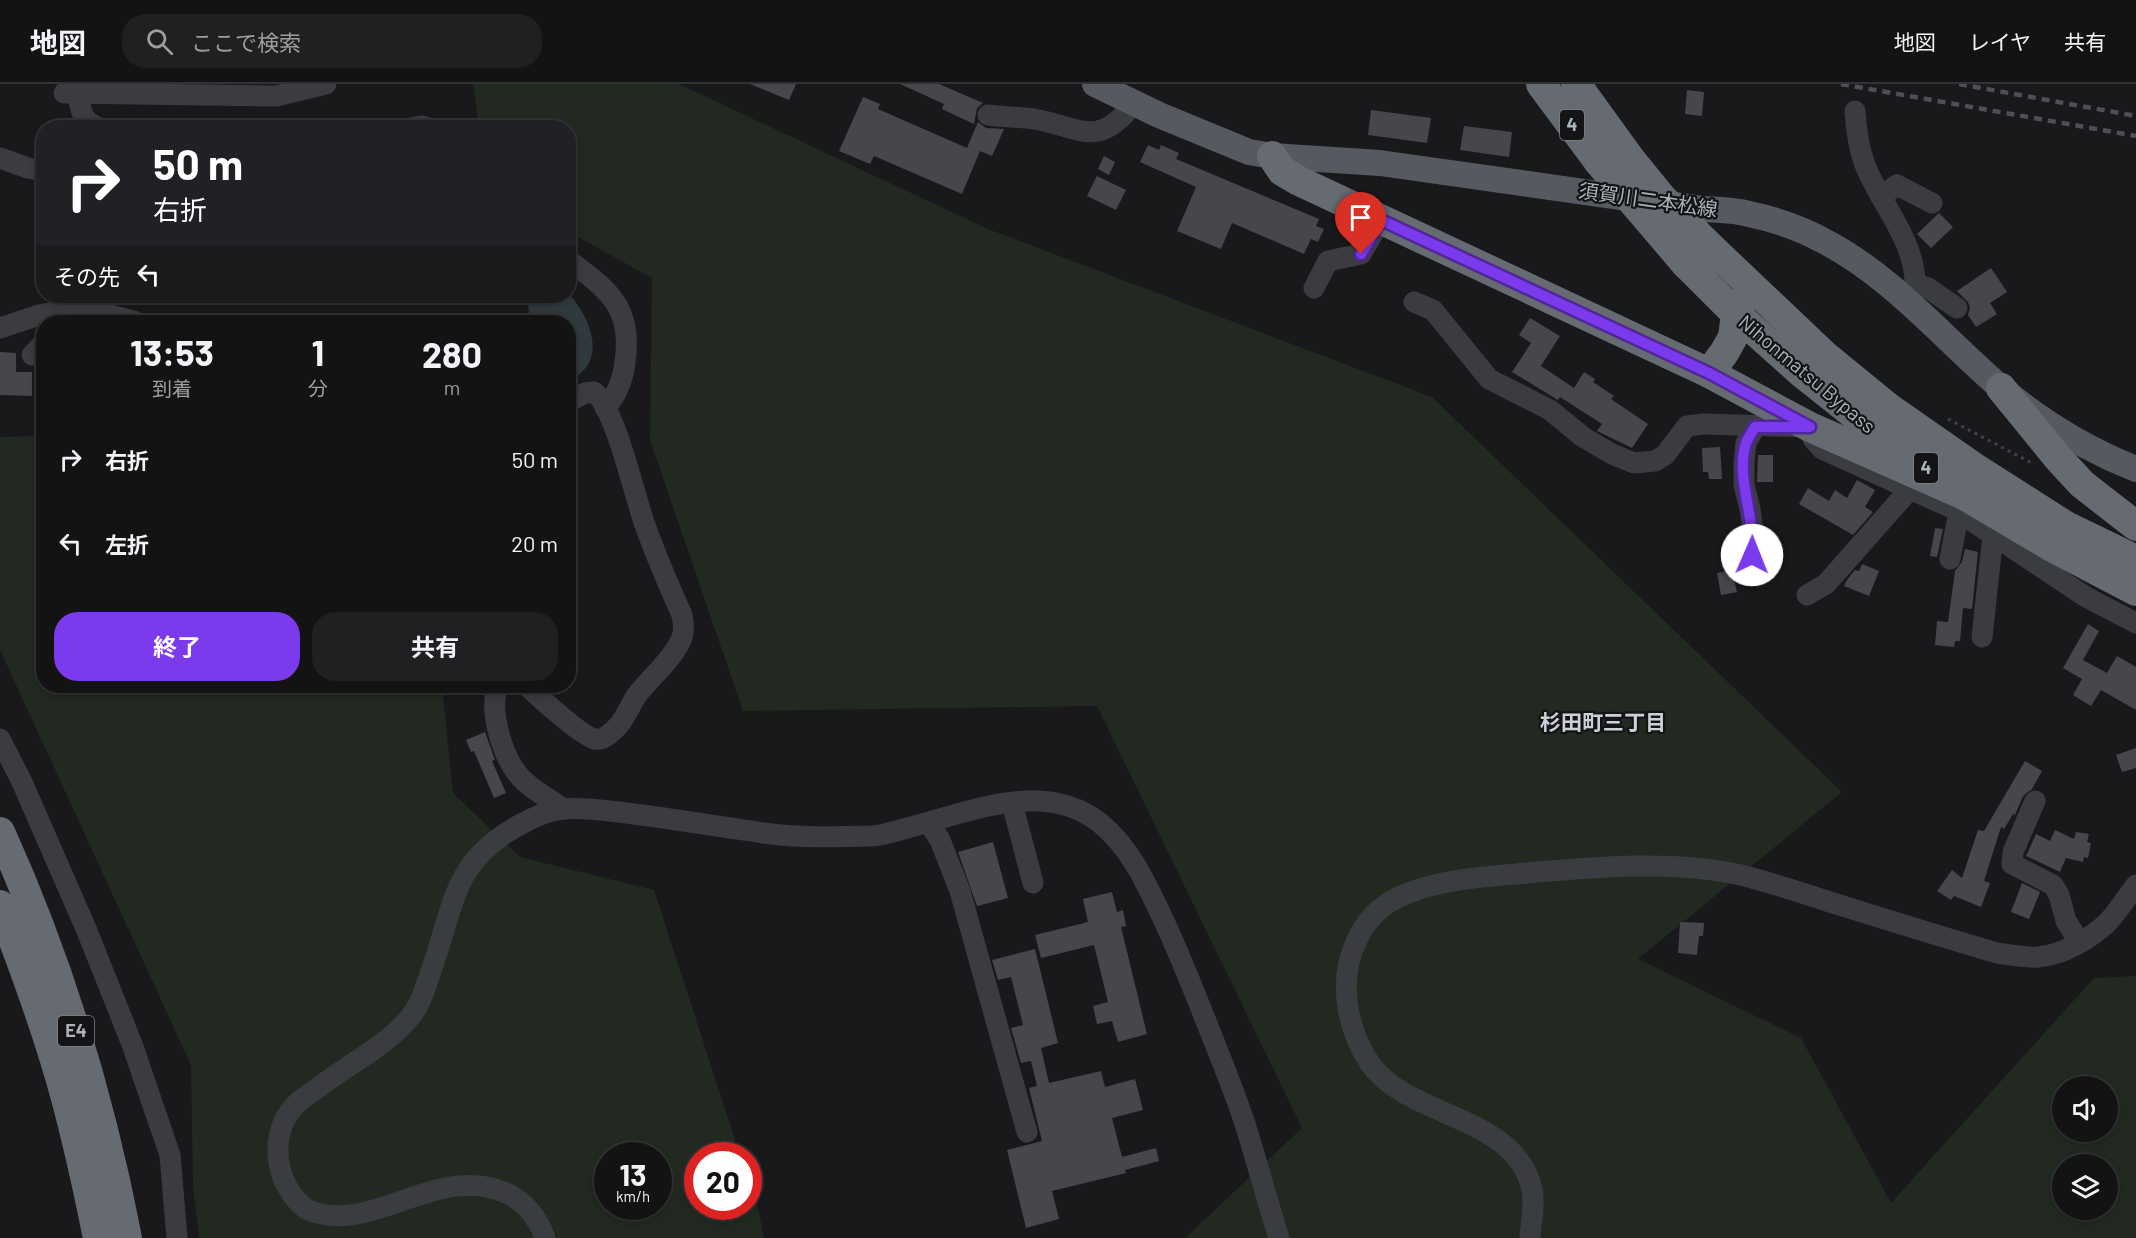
<!DOCTYPE html>
<html lang="ja">
<meta charset="utf-8">
<style>
body{margin:0;font-family:Barlow,"Noto Sans JP",sans-serif;background:#202022;color:#f1f3f6;height:100vh;display:flex;flex-direction:column;font-size:22px;white-space:nowrap}
*{box-sizing:border-box;margin:0}
p{font-size:20px;color:#9d9ea0}
.icon{flex:none;width:33px;height:33px;fill:none;stroke:currentColor;stroke-width:2;stroke-linecap:round;stroke-linejoin:round}
.map{position:relative;flex:1;overflow:hidden}
.details{position:absolute;left:36px;top:231px;width:540px;height:378px;display:flex;flex-direction:column;background:#131314;border-radius:24px;box-shadow:0 3px 9px #0003,0 0 0 2px #323234}
.details>*{flex:none}
.hud{position:absolute;left:36px;top:36px;width:540px;height:183px;border-radius:24px;box-shadow:0 3px 9px #0003,0 0 0 2px #323234;background:#202124;color:#fff;overflow:hidden}
.controls{position:absolute;left:2052px;top:992px;display:grid;gap:12px}
.controls a{display:grid;place-items:center;width:66px;height:66px;border-radius:50%;background:#131314;box-shadow:0 3px 9px #0003,0 0 0 2px #323234;font-size:30px}
.speed{position:absolute;left:594px;top:1058px;display:flex;gap:12px;font-size:30px;font-weight:700;text-align:center}
.speed>*{display:grid;place-content:center;width:78px;height:78px;border-radius:50%;background:#131314;box-shadow:0 3px 9px #0003,0 0 0 2px #323234;line-height:1}
.speed small{font-size:15px;font-weight:400}
.speed .limit{border:9px solid #d22;background:#fff;color:#111}
.pin{position:absolute;display:grid;place-items:center;width:51px;height:51px;color:#fff;margin:-62px -26px;border-radius:50% 50% 50% 0;rotate:-45deg;box-shadow:0 0 6px #0007}
.pin .icon{rotate:45deg}
.me{position:absolute;width:66px;margin:-33px;rotate:1deg;stroke-linejoin:round;filter:drop-shadow(0 0 4px #0008)}
.turn{display:flex;align-items:center;gap:21px;height:126px;padding:0 18px;font-size:27px}
.turn .icon{width:78px;height:78px;stroke-width:2.5}
.turn b{display:block;font-size:42px;line-height:51px}
.then{display:flex;align-items:center;height:57px;padding:0 18px;background:#0003;gap:12px;font-size:22px}
.eta{display:flex;justify-content:space-evenly;align-items:center;height:102px;text-align:center}
.eta b{font-size:36px;font-weight:700;line-height:42px}
.cta{display:flex;gap:12px;margin-top:auto;padding:12px 18px}
.cta a{flex:1;height:69px;border-radius:24px;background:#7c3aed;color:#fff;font-size:24px;font-weight:700;line-height:69px;text-align:center}
.cta a+a{background:#202022;color:#f1f3f6}
ul{padding:0;list-style:none}
li{display:flex;align-items:center;gap:18px;height:84px;padding:0 18px}
li div{flex:1}
li b{display:block;font-size:22px}
li em{font-style:normal}
header{display:flex;align-items:center;gap:36px;box-sizing:border-box;height:84px;padding:0 30px;background:#131314;border-bottom:2px solid #323234}
header strong{font-size:28px}
nav{display:flex;gap:33px;margin-inline-start:auto;font-size:21px}
.search{width:420px;height:54px;background:#202022;display:flex;align-items:center;gap:15px;box-sizing:border-box;padding:0 21px;border-radius:24px;color:#9d9ea0;font-size:22px}
.map>svg:first-child{display:block}
</style>
<header>
<strong>地図</strong>
<div class="search"><svg class="icon" aria-label="search" viewBox="0 0 24 24"><circle cx="10" cy="10" r="6"/><path d="M15 15l6 6"/></svg>ここで検索</div>
<nav><a>地図</a><a>レイヤ</a><a>共有</a></nav>
</header>
<div class="map">
<svg width="2136" height="1154" viewBox="0 0 2136 1154">
<rect width="100%" height="100%" fill="#19191b"/>
<!-- green -->
<g fill="#212921" fill-rule="evenodd">
<path d="M473 0H679L988 145 1432 313 1842 708 1638 875 1801 954 1891 1119 2094 894 2136 892V1154H1185L1302 1044 1097 622 743 627 650 356 652 194 569 148 568 44 479 43ZM2062 1002H2108V1047H2062ZM2062 1080H2108V1125H2062Z"/>
<path d="M43 352 44 602H442L453 709 520 773 654 806 740 1071H698V1122H748L749 1096 759 1128 764 1154H199L193 1103 191 981 0 566V353ZM608 1071H658V1122H608Z"/>
</g>
<!-- water -->
<path fill="#2f3a3f" d="M569 210C584 226 600 257 589 279 585 287 575 293 569 298L568 238H530L527 212Z"/>
<!-- building -->
<g fill="#46474b">
<polygon points="750,0 796,0 789,16"/>
<polygon points="900,0 939,0 983,19 977,24 974,40 942,25 944,20"/>
<polygon points="1687,6 1704,8 1702,32 1685,30"/>
<polygon points="863,13 880,20 878,25 967,64 978,38 986,44 1004,45 992,72 980,67 962,110 874,72 870,80 839,67"/>
<polygon points="1371,26 1431,34 1427,59 1368,51"/>
<polygon points="1464,42 1512,48 1509,73 1460,66"/>
<polygon points="1148,61 1159,66 1161,61 1179,69 1176,75 1319,135 1316,142 1324,145 1318,158 1311,155 1304,170 1232,139 1221,165 1177,147 1196,103 1140,78"/>
<polygon points="1104,72 1115,78 1109,91 1098,85"/>
<polygon points="1097,92 1126,106 1116,126 1087,112"/>
<polygon points="1939,129 1953,143 1931,164 1917,150"/>
<polygon points="1991,184 2007,208 1990,219 1997,230 1976,243 1968,231 1970,224 1968,218 1957,207"/>
<polygon points="1530,234 1560,252 1541,282 1574,304 1584,288 1595,295 1593,298 1614,312 1611,315 1648,340 1632,364 1597,347 1602,340 1560,313 1558,316 1512,288 1531,259 1519,251"/>
<polygon points="0,268 16,269 16,288 32,288 32,312 0,311"/>
<polygon points="1720,363 1722,395 1709,395 1708,388 1703,388 1702,364"/>
<polygon points="1758,371 1773,371 1773,398 1757,398"/>
<polygon points="1857,396 1875,406 1865,423 1873,428 1853,451 1799,420 1808,404 1829,417 1835,406 1847,414"/>
<polygon points="1935,444 1943,445 1937,473 1930,472"/>
<polygon points="1965,465 1978,468 1972,525 1963,524 1960,557 1955,557 1954,563 1935,561 1937,537 1948,538 1955,487 1962,478"/>
<polygon points="1862,480 1879,487 1869,512 1844,502 1847,496 1855,486 1859,487"/>
<polygon points="1732,486 1737,508 1721,511 1717,489"/>
<polygon points="2088,540 2099,547 2083,576 2107,589 2117,572 2136,583 2136,626 2101,606 2091,622 2073,611 2082,595 2063,584"/>
<polygon points="485,648 495,676 492,677 506,709 494,714 474,667 471,668 466,656"/>
<polygon points="2136,664 2136,684 2122,688 2116,671"/>
<polygon points="2025,677 2042,687 2032,705 2023,712 2015,731 2013,730 2004,745 2001,743 1984,797 1990,799 1981,823 1954,812 1951,816 1937,807 1952,786 1962,794 1978,746 1984,747"/>
<polygon points="2055,746 2074,755 2076,748 2089,750 2087,758 2091,759 2088,774 2084,773 2083,778 2066,774 2060,788 2026,772 2036,750 2050,757"/>
<polygon points="993,758 1008,814 977,822 958,768"/>
<polygon points="2022,799 2040,808 2029,835 2011,828"/>
<polygon points="1112,808 1117,828 1123,826 1126,842 1121,843 1147,950 1118,958 1112,937 1097,940 1093,922 1108,918 1094,861 1041,874 1035,851 1088,838 1083,815"/>
<polygon points="1680,838 1704,839 1703,852 1699,852 1697,871 1678,869"/>
<polygon points="1035,865 1058,959 1041,964 1049,999 1101,987 1105,1003 1135,995 1143,1026 1112,1034 1122,1073 1156,1064 1159,1077 1125,1086 1126,1089 1052,1107 1059,1135 1026,1144 1007,1066 1042,1057 1029,1004 1037,1002 1031,977 1021,979 1011,944 1023,941 1011,893 998,896 992,876"/>
</g>
<g fill="none" stroke-linecap="round" stroke-linejoin="round">
<!-- path -->
<polyline stroke="#404347" stroke-width="3" stroke-dasharray="3 4.5" stroke-linecap="butt" points="1948,335 2032,379"/>
<!-- minor -->
<g stroke="#3a3c40" stroke-width="21">
<polyline points="64,9 276,12 326,0"/>
<path d="M77 9C82 27 80 37 100 44"/>
<path d="M1855 27C1856 46 1858 62 1865 81 1880 119 1914 155 1915 198 1916 205 1912 213 1910 220"/>
<path d="M988 31C1003 33 1019 33 1034 35 1080 43 1098 66 1134 19"/>
<polyline points="410,44 422,42 428,44"/>
<polyline points="0,74 28,84 44,87"/>
<polyline points="1881,113 1897,101 1932,119"/>
<path d="M568 176C609 206 633 224 625 278 623 296 617 311 605 324"/>
<polyline points="1916,200 1928,204 1957,224"/>
<polyline points="1314,204 1328,177 1361,170 1381,136"/>
<polyline points="1414,218 1433,226 1489,295 1550,326 1583,353 1612,370 1634,379 1655,377 1665,371 1687,342 1703,340 1810,343 1813,355 1822,365 1954,425 2086,513 2136,539"/>
<polyline points="0,244 39,231 81,223 136,238"/>
<polyline points="32,271 44,259"/>
<polyline points="1950,475 1959,428"/>
<polyline points="1744,482 1752,471 1754,453 1750,425 1744,401 1744,379 1746,359 1755,343"/>
<polyline points="1807,511 1826,500 1910,405"/>
<polyline points="1982,553 1993,451"/>
<path d="M498 602C488 626 503 675 521 694 532 706 550 715 563 725"/>
<path d="M527 602C539 613 581 652 595 655 604 657 612 648 618 642 626 633 630 621 637 611 651 593 670 578 680 558 685 549 684 540 682 531 669 502 656 472 645 441 635 414 615 323 594 308L585 309 568 318"/>
<polyline points="0,655 22,698 87,847 132,960 170,1071 177,1154"/>
<polyline points="2035,717 2013,768 2012,780 2053,801 2059,811 2066,837 2080,859"/>
<polyline points="1012,719 1033,799"/>
<polyline points="929,739 940,756 960,807 1027,1048"/>
<path d="M545 1154C538 1134 524 1116 504 1108 433 1080 369 1154 306 1125 292 1114 282 1097 279 1079 276 1062 279 1042 290 1027 297 1018 308 1010 318 1004 347 981 388 961 411 932 421 920 425 904 430 890 456 818 451 774 529 736 539 731 552 726 564 725 584 723 606 727 627 729 672 735 717 742 763 749 798 754 836 753 872 752 884 751 896 747 907 744 968 729 1043 694 1100 739 1131 764 1147 801 1164 837 1181 873 1195 910 1210 947 1222 978 1235 1009 1245 1040 1257 1078 1267 1116 1279 1154"/>
<path d="M1530 1154C1531 1137 1536 1117 1531 1101 1510 1029 1406 1034 1369 978 1346 943 1338 894 1357 856 1365 838 1379 823 1397 814 1436 795 1484 793 1527 789 1596 783 1673 776 1741 791 1772 799 1803 809 1833 819 1888 836 1942 853 1997 869 2010 871 2025 874 2038 873 2063 871 2090 855 2108 838 2118 827 2127 813 2136 801"/>
</g>
<!-- major -->
<path stroke="#56595f" stroke-width="26" d="M1095 0 1159 31 1249 68 1272 72 1380 79 1704 125C1718 126 1735 126 1749 130 1773 135 1800 144 1822 156 1891 191 1942 253 2000 303 2040 337 2088 366 2136 385"/>
<!-- highway -->
<g stroke="#666a71" stroke-width="30">
<polyline points="1541,0 1599,78"/>
<polyline points="1576,0 1631,76"/>
<polyline points="1272,72 1282,87 1299,97 1709,289 1810,343 1964,411"/>
<polyline points="1705,158 1823,270 1889,324 1978,386 2066,442 2136,476"/>
<polyline points="1686,180 1736,230 1802,289 1876,348 1964,411 2052,463 2136,507"/>
<polyline points="1709,289 1724,269 1733,253 1736,230 1742,217"/>
<polyline points="2001,304 2058,374 2082,400 2136,442"/>
<path d="M0 748C59 878 100 1014 127 1154"/>
<path d="M0 821C20 872 39 924 55 976 73 1034 86 1094 98 1154"/>
</g>
<!-- rail -->
<g stroke="#4d5055" stroke-width="4.5" stroke-dasharray="8 6" stroke-linecap="butt">
<polyline points="1841,0 2136,52"/>
<polyline points="1959,0 2136,32"/>
</g>
<!-- highway-bridge -->
<g stroke="#666a71" stroke-width="30">
<polyline points="1631,76 1662,114 1705,158"/>
<polyline points="1599,78 1686,180"/>
</g>
</g>
<g fill="none" stroke-linecap="round" stroke-linejoin="round">
<defs>
<path id="route" d="M1361 170 1381 136 1709 289 1810 343H1755C1752 348 1748 354 1746 359 1735 395 1756 433 1752 471"/>
</defs>
<!-- route casing -->
<use href="#route" stroke="#51269a" stroke-width="15"/>
<!-- route -->
<use href="#route" stroke="#7c3aed" stroke-width="10"/>
</g>
<g text-anchor="middle" stroke-width="4.5" stroke-linejoin="round" paint-order="stroke">
<!-- shield labels -->
<g fill="#141416" stroke="#7e8389" stroke-width="1.5">
<rect x="1560" y="26" width="24" height="30" rx="4.5"/>
<rect x="1914" y="369" width="24" height="30" rx="4.5"/>
<rect x="58" y="932" width="36" height="30" rx="4.5"/>
</g>
<g font-size="18" font-weight="bold" fill="#acb2ba">
<text x="1572" y="47">4</text>
<text x="1926" y="390">4</text>
<text x="76" y="953">E4</text>
</g>
<!-- street labels -->
<g font-size="20" fill="#acb2ba" stroke="#141416">
<text transform="translate(1648 116) rotate(8)" y="7">須賀川二本松線</text>
<text transform="translate(1807 290) rotate(40)" y="7">Nihonmatsu Bypass</text>
</g>
<!-- neighbourhood labels -->
<g font-size="21" font-weight="bold" fill="#cdd0d6" stroke="#141416">
<text x="1603" y="646">杉田町三丁目</text>
</g>
</g>
</svg>
<div class="controls">
<a><svg class="icon" aria-label="sound" viewBox="0 0 24 24"><path d="M4 9h4l5-4v14l-5-4H4zM17 9q2 3 0 6"/></svg></a>
<a><svg class="icon" aria-label="layers" viewBox="0 0 24 24"><path d="M12 4l9 5-9 5-9-5zM3 14l9 5 9-5"/></svg></a>
</div>
<div class="speed"><div>13<small>km/h</small></div><div class="limit">20</div></div>
<div class="pin" style="left:1361px;top:170px;background:#d93025"><svg class="icon" aria-label="arrive" viewBox="0 0 24 24"><path d="M6 21V4h12l-3 4 3 4H6"/></svg></div>
<svg class="me" style="left:1752px;top:471px" viewBox="-20 -20 40 40"><circle r="19" fill="#fff"/><path d="M0-13L10 11 0 6-10 11z" fill="#7c3aed"/></svg>
<div class="hud">
<div class="turn"><svg class="icon" aria-label="right" viewBox="0 0 24 24"><path d="M7 20v-9h11M14 6l5 5-5 5"/></svg><div><b>50 m</b>右折</div></div>
<div class="then">その先<svg class="icon" aria-label="left" viewBox="0 0 24 24"><path d="M17 20v-9H6M10 6l-5 5 5 5"/></svg></div>
</div>
<section class="details">
<div class="eta">
<div><b>13:53</b><p>到着</p></div>
<div><b>1</b><p>分</p></div>
<div><b>280</b><p>m</p></div>
</div>
<ul>
<li><svg class="icon" aria-label="right" viewBox="0 0 24 24"><path d="M7 20v-9h11M14 6l5 5-5 5"/></svg><div><b>右折</b></div><em>50 m</em></li>
<li><svg class="icon" aria-label="left" viewBox="0 0 24 24"><path d="M17 20v-9H6M10 6l-5 5 5 5"/></svg><div><b>左折</b></div><em>20 m</em></li>
</ul>
<div class="cta"><a>終了</a><a>共有</a></div>
</section>
</div>
